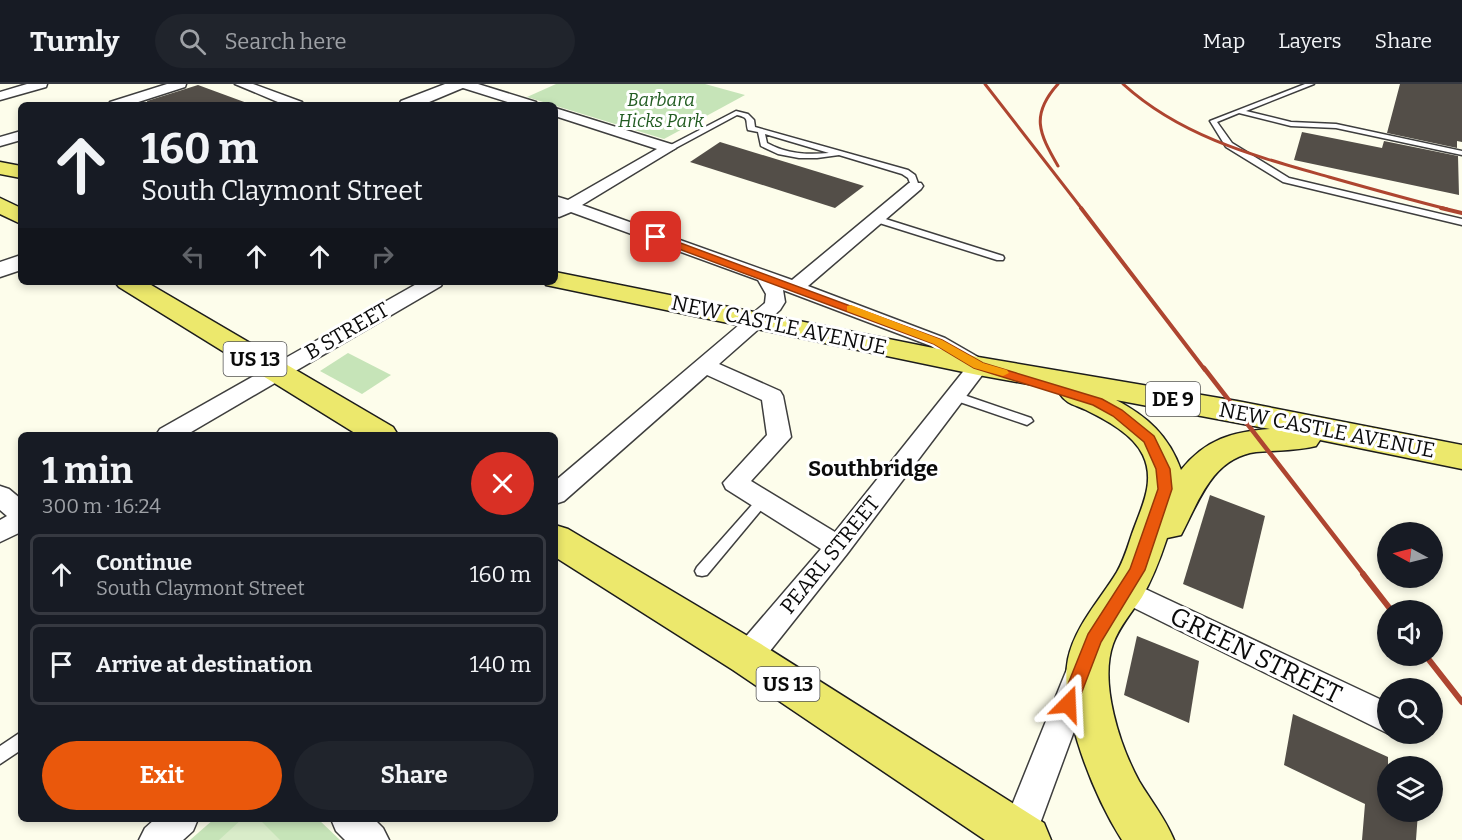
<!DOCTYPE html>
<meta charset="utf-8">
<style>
body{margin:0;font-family:Bitter,serif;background:#20242c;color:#f1f3f6;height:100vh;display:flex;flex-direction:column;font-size:22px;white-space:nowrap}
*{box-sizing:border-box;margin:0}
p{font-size:20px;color:#9ea1a6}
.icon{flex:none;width:33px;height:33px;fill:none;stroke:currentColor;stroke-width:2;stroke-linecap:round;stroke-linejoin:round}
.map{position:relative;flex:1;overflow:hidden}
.sheet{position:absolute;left:18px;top:348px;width:540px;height:390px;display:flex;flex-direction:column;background:#171b24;border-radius:9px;box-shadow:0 3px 9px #0003}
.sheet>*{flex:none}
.guide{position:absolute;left:18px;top:18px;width:540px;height:183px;border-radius:9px;box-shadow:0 3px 9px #0003;background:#171b24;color:#f1f3f6;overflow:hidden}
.needle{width:39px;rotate:277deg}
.fabs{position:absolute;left:1377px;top:438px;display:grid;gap:12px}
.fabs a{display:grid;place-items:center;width:66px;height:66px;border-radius:50%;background:#171b24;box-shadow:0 3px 9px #0003;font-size:30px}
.pin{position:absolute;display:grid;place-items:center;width:51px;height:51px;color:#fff;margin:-26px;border-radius:12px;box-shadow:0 3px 9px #0006}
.me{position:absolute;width:66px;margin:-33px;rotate:21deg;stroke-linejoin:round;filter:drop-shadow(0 0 4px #0008)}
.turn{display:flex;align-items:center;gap:21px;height:126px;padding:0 24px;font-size:27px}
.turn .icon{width:78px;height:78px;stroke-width:2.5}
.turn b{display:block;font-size:42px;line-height:51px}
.lanes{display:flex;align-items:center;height:57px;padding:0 24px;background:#0003;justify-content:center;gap:30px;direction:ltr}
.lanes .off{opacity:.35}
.round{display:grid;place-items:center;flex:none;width:63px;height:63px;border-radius:32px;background:#20242c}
.summary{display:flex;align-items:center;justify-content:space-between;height:102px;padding:0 24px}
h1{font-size:36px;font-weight:700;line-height:45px}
.cta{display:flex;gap:12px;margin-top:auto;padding:12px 24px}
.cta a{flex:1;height:69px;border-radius:36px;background:#ea580c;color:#fff;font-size:24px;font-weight:700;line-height:69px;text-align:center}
.cta a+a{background:#20242c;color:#f1f3f6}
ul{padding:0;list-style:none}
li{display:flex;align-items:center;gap:18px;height:81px;margin:0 12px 9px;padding:0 12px;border:3px solid #363941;border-radius:9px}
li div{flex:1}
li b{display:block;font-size:22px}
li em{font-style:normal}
header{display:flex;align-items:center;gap:36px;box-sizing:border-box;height:84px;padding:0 30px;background:#171b24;border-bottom:2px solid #363941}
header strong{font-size:28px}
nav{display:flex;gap:33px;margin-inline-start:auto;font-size:21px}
.search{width:420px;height:54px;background:#20242c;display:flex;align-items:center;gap:15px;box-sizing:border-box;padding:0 21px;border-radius:33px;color:#9ea1a6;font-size:22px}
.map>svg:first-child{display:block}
</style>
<header>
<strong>Turnly</strong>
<div class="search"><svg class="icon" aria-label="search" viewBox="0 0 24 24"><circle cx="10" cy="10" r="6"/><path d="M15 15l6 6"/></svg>Search here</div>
<nav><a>Map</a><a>Layers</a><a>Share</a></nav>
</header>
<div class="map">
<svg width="1462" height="756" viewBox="0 0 1462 756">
<rect width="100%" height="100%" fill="#fdfdeb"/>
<!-- green -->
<g fill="#c6e4b8">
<polygon points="556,0 705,0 745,11 664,55 527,13"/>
<polygon points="348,269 391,291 362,310 320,287"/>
<polygon points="214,735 318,735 340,756 190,756"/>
</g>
<!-- pitch -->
<polygon fill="#d9ecc9" points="242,735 259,735 280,756 219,756"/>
<!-- building -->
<g fill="#534e48">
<polygon points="1400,0 1462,0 1462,58 1457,57 1457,64 1387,49"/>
<polygon points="198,1 247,19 247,21 148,21 147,17"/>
<polygon points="1302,48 1382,64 1384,57 1458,72 1459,111 1294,76"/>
<polygon points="720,58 864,102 835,124 690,78"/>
<polygon points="1210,411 1265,432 1243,525 1183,500"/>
<polygon points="1137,552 1199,577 1189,639 1124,611"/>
<polygon points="1293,630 1388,673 1388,728 1418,728 1416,756 1362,756 1365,720 1284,681"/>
</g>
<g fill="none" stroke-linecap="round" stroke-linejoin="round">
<defs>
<g id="service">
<polygon points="1305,0 1314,0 1246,27 1291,38 1336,40 1462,67 1462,71 1336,44 1291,42 1239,29 1217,38 1232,59 1289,94 1462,135 1462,141 1283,98 1226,63 1210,37"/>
<path d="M736 27 748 30 754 36 755 43 908 86 915 91 919 102 912 104 908 94 902 90 839 71 817 74H799L778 70 761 62 758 48 748 46C745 36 750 34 737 31L672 66 665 64ZM765 50 829 69C807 71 787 70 767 59Z"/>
<polygon points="876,132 1003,172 1004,174 1003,176 997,176 873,137 872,135"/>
<polygon points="955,308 1031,334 1033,337 1027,341 951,315 949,312"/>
<polygon points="763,411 767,413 769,416 767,419 707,491 702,492 697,491 695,487 697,483 759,413"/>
<polygon points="21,648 21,666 0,680 0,662"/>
</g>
<g id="minor">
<polygon points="27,0 47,0 46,3 0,16 0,8"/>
<polygon points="167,0 186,0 185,3 129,21 108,21 110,18"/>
<polygon points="235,0 253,0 302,18 304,21 285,21"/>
<polygon points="459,0 478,0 536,18 538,21 517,21 460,3"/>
<path d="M555 24 674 61 676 64 582 121 792 196 909 99H921L923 102 921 105 808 202 945 254 985 277 989 282 847 470 758 582 747 586 736 582 732 573 736 564 821 465 726 405 723 399 767 351 762 316 707 291 564 417 555 420V397L765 219 766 210 758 196 571 128 559 133 555 132V112L568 116 657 65 555 32ZM783 206 931 262 966 284 835 448 751 397 791 353 783 312 780 307 719 280 780 226 785 218Z"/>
<polygon points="21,47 21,56 0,62 0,53"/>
<polygon points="420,198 443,198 441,202 186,351 156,351 160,345"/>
<polygon points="0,402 9,405 21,415 21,448 0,458 0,436 7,432 0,426"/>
<polygon points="1124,495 1388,619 1389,650 1114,514 1110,506 1114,498"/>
<polygon points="1080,577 1091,580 1095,590 1034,756 998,756 1065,590 1069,580"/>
<polygon points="155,735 198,735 193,747 183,756 139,756 145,744"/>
<polygon points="331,735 374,735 383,744 389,756 345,756 336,747"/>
</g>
<g id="tertiary">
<polygon points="445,0 467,0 465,3 422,21 399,21 401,17"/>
<polygon points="21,171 21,186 0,193 0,178"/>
</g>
<g id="primary">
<polygon points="0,78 21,82 21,94 0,90"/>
<polygon points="0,114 21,124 21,140 0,130"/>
<path d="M555 188 978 273 1237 317 1462 361V385L1320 356 1316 362C1297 367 1276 366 1256 368 1212 374 1199 417 1181 451L1167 454C1160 475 1153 494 1142 513 1132 528 1119 543 1113 560 1099 599 1120 662 1139 697 1151 717 1165 734 1174 756H1122C1095 714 1058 626 1068 575 1075 542 1100 516 1117 488 1124 476 1128 462 1132 450 1141 424 1156 398 1143 371 1133 350 1106 336 1086 326 1076 321 1066 320 1060 310L1062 306 978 291 546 201 544 198H555ZM1116 316 1270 345C1232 348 1206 355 1181 386 1169 352 1147 332 1116 316Z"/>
<polygon points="115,198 146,198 393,343 398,351 358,351 119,203"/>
<polygon points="555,441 568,445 761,560 1044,739 1051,756 985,756 733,586 555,473"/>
</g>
</defs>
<!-- service casing -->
<use href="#service" stroke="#3e3e3e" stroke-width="3"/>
<!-- minor casing -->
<use href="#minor" stroke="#3e3e3e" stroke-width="3"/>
<!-- tertiary casing -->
<use href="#tertiary" stroke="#3e3e3e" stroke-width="3"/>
<!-- primary casing -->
<use href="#primary" stroke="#1c1c1c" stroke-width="3"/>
<!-- service -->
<use href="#service" fill="#fff" fill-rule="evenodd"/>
<!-- minor -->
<use href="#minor" fill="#fff" fill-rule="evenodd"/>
<!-- tertiary -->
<use href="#tertiary" fill="#fff" fill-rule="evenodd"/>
<!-- primary -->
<use href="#primary" fill="#ece86c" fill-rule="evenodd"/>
<!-- rail-far3 -->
<g stroke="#ae4530" stroke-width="3">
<polyline points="985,0 1082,125"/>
<path d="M1058 0C1030 31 1039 49 1058 82"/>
<path d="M1123 0C1181 53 1255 72 1329 93 1368 104 1407 115 1447 125"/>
</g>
<!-- rail-far2 -->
<g stroke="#ae4530" stroke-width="4">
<polyline points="1081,124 1205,286"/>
<polyline points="1441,124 1462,129"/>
</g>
<!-- rail-far1 -->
<polyline stroke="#ae4530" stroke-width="4.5" points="1204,284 1365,492"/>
<!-- rail -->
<g stroke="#ae4530" stroke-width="6">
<polyline points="1363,490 1391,526"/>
<polyline points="1426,572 1462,618"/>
</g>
</g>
<!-- route -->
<polygon fill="#ea580c" stroke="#983908" stroke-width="1.5" points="652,151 659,151 942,256 983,279 1102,315 1122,326 1154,352 1170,385 1172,405 1145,486 1101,558 1075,626 1068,628 1062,626 1060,620 1088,550 1130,485 1158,405 1156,385 1144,358 1113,332 1093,321 974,284 934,260 652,155"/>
<!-- slow -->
<polygon fill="#f59e0b" points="851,221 942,256 983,279 1007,286 1009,289 1003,292 974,284 934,260 847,227 847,222"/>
<g text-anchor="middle" stroke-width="6" stroke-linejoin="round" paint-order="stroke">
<!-- far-park labels -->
<g font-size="18" font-style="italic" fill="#225c22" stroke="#fff">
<text x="661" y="22">Barbara<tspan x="661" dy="21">Hicks Park</tspan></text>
</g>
<!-- shield labels -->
<g fill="#fff" stroke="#545454" stroke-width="1.5">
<rect x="223.5" y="258" width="63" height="34" rx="4.5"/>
<rect x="1146" y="298" width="54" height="34" rx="4.5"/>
<rect x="756.5" y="583" width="63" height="34" rx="4.5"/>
</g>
<g font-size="20" font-weight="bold" fill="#0b0b0b">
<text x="255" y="282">US 13</text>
<text x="1173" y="322">DE 9</text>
<text x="788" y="607">US 13</text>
</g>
<!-- street labels -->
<g font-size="21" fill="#0b0b0b" stroke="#fff">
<text transform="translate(779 241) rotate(12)" y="7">NEW CASTLE AVENUE</text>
<text transform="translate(347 247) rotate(-30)" y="7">B STREET</text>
<text transform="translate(1327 346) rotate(11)" y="7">NEW CASTLE AVENUE</text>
<text transform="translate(830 471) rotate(-51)" y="7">PEARL STREET</text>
</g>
<!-- neighbourhood labels -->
<g font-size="22" font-weight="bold" fill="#0b0b0b" stroke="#fff">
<text x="873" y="392">Southbridge</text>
</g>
<!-- near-street labels -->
<g font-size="26" fill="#0b0b0b" stroke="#fff">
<text transform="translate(1256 571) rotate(26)" y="9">GREEN STREET</text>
</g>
</g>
</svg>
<div class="fabs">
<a><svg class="needle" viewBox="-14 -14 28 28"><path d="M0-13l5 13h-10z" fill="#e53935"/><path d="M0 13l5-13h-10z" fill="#9ea1a6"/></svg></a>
<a><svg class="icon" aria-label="sound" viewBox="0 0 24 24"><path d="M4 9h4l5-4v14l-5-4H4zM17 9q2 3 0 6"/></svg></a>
<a><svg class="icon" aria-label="search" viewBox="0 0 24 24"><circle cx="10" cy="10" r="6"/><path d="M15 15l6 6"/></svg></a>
<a><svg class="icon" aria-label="layers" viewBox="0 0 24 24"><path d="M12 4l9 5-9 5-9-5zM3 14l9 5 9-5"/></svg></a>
</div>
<div class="pin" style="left:656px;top:153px;background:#d93025"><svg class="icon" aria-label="arrive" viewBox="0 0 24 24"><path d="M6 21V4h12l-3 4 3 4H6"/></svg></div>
<svg class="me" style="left:1068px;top:620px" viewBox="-20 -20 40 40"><path d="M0-17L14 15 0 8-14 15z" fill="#ea580c" stroke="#fff" stroke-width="4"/></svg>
<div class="guide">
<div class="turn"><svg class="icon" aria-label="ahead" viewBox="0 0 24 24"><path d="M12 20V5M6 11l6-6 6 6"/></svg><div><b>160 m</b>South Claymont Street</div></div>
<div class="lanes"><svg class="icon off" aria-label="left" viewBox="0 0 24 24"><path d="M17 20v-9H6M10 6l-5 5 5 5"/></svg><svg class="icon" aria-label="ahead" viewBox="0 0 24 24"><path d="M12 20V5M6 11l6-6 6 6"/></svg><svg class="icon" aria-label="ahead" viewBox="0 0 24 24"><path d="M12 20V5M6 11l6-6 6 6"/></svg><svg class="icon off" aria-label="right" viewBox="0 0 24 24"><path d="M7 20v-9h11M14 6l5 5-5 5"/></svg></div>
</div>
<section class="sheet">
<div class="summary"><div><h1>1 min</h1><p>300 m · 16:24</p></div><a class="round" style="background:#d93025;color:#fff"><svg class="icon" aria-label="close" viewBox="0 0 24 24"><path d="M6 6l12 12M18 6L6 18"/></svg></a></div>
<ul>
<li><svg class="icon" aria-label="ahead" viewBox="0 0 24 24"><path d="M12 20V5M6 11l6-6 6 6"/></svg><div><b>Continue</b><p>South Claymont Street</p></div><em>160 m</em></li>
<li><svg class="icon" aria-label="arrive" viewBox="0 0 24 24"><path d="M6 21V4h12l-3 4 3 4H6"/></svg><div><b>Arrive at destination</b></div><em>140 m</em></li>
</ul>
<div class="cta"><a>Exit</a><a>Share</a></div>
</section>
</div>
